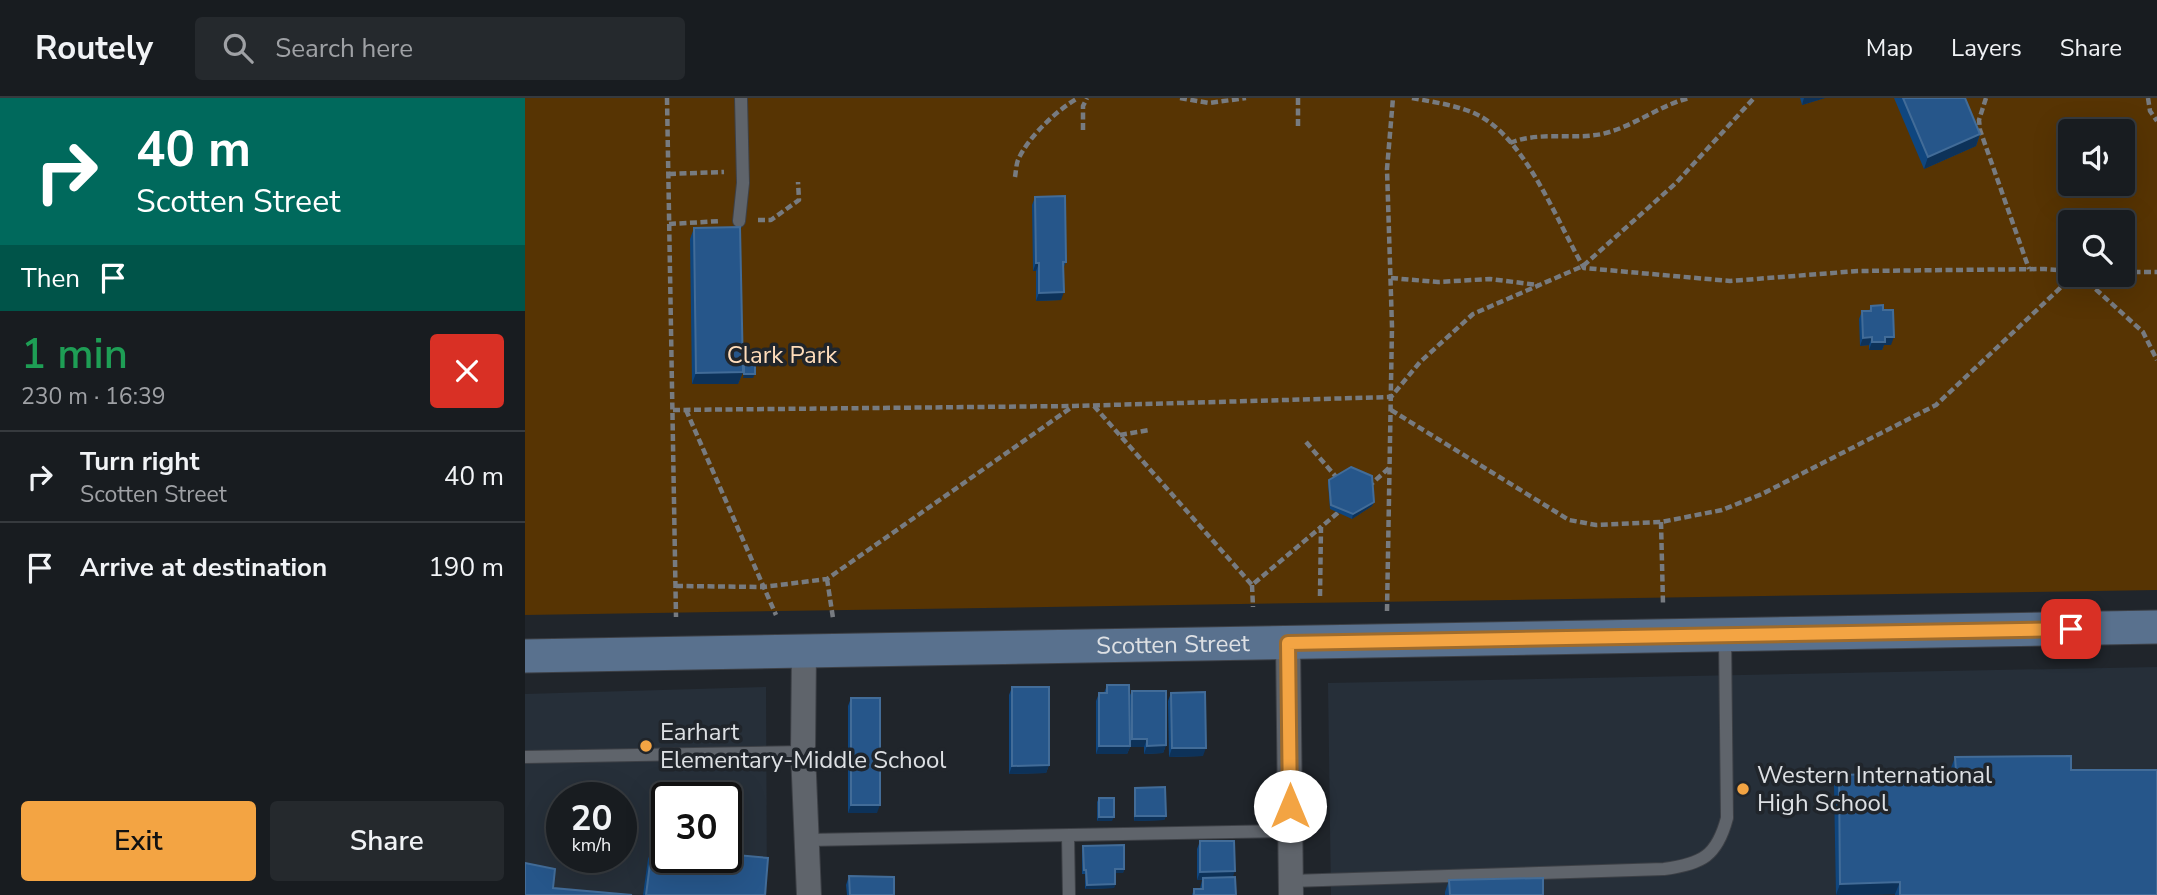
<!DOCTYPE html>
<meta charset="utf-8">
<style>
body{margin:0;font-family:"Nunito Sans",sans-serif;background:#25292d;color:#f1f3f6;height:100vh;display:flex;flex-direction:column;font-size:26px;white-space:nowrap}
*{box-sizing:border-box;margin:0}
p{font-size:23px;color:#9fa1a5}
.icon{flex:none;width:38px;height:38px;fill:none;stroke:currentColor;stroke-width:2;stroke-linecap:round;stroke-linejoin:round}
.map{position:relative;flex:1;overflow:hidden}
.drawer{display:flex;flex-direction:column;background:#181c20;width:525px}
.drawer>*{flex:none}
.hud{background:#00695c;color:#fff;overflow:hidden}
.fabs{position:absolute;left:1533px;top:21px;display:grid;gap:14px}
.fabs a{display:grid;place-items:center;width:77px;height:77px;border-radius:7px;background:#181c20;box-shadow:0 7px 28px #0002,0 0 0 2px #363a3e;font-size:35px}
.speed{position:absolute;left:21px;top:684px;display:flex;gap:14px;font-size:35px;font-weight:700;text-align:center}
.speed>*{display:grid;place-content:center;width:91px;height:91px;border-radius:50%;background:#181c20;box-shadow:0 7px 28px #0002,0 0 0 2px #363a3e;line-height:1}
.speed small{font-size:18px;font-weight:400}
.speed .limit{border:4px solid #111;border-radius:10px;background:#fff;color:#111}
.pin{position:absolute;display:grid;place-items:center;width:60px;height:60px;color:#fff;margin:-30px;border-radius:14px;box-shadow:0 4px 10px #0006}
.me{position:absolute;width:77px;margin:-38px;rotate:0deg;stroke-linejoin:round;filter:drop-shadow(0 0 5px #0008)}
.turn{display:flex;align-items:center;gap:24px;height:147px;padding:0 21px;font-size:32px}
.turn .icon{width:91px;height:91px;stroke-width:2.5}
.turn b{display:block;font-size:49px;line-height:60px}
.then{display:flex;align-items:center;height:66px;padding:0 21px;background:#0003;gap:14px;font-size:26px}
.round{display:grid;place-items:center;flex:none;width:74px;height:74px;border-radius:7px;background:#25292d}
.head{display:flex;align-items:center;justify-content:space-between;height:119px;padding:0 21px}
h1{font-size:42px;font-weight:600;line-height:52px;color:#1e9e55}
.button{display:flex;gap:14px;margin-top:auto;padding:14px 21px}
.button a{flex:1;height:80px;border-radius:7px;background:#f3a443;color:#111;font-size:28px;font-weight:600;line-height:80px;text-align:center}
.button a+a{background:#25292d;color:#f1f3f6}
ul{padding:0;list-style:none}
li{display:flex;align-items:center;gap:21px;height:91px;padding:0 21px;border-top:2px solid #363a3e}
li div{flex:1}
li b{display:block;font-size:26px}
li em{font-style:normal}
header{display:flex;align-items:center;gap:42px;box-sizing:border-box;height:98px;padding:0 35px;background:#181c20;border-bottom:2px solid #363a3e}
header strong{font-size:33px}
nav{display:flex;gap:38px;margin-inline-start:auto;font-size:24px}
.search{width:490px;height:63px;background:#25292d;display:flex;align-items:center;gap:18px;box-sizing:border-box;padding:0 24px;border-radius:7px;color:#9fa1a5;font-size:26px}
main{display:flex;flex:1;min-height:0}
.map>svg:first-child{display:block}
</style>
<header>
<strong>Routely</strong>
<div class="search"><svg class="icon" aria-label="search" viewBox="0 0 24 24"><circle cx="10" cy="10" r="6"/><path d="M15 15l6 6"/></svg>Search here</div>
<nav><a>Map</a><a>Layers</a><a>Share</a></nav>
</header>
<main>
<section class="drawer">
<div class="hud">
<div class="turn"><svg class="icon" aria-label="right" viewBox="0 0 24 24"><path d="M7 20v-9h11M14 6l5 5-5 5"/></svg><div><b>40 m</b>Scotten Street</div></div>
<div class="then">Then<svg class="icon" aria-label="arrive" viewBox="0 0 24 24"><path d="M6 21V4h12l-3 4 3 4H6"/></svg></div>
</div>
<div class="head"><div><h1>1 min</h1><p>230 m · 16:39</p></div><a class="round" style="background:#d93025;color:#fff"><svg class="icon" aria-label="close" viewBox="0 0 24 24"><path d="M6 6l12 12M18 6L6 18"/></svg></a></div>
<ul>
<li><svg class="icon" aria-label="right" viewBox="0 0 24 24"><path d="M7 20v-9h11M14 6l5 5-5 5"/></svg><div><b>Turn right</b><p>Scotten Street</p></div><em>40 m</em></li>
<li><svg class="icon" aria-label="arrive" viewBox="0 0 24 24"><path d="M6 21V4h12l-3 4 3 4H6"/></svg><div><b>Arrive at destination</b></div><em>190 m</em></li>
</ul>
<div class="button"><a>Exit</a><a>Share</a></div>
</section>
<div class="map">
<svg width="1632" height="797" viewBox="0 0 1632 797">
<rect width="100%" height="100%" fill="#20252b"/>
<!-- built -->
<g fill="#262f39" fill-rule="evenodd">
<polygon points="1632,569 1632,797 806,797 803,585"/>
<path d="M241 589 242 797H0V596ZM37 700H96V760H37ZM142 700H201V760H142Z"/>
</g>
<!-- green -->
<path fill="#573403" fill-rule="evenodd" d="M0 0H1632V492L0 517ZM1545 33H1598V86H1545ZM1545 124H1598V177H1545Z"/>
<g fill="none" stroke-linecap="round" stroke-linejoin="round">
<defs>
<g id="lane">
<polyline points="214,123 218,85 216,0"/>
<polyline points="0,659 278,654"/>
<polyline points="543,738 544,797"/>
<polyline points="283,742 765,733"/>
<path d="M766 783 1139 771C1177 766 1192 758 1202 720L1200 538"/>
</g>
<g id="street">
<polyline points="763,545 766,797"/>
<polyline points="279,553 278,654 284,797"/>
</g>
<g id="secondary">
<path id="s1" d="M0 558 1632 529"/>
</g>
</defs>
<!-- lane casing -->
<use href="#lane" stroke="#3d4046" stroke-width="14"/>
<!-- street casing -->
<use href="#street" stroke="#3d4046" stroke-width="26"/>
<!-- secondary casing -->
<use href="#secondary" stroke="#3d4046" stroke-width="35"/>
<!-- path -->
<g stroke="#777b80" stroke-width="4.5" stroke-dasharray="7 3.5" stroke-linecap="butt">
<polyline points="142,0 151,519"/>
<polyline points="655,0 684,5 721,0"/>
<path d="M887 0C908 4 931 7 951 16 1001 40 1032 124 1059 170L1205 183 1333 173 1520 171 1545 173"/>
<polyline points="1461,0 1454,22 1455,32 1504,171"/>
<polyline points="1623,0 1625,13 1632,23"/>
<polyline points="773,28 773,0"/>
<polyline points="558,32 558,8 562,0"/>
<path d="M985 45C1014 33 1047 42 1077 36 1108 29 1133 8 1164 0"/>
<polyline points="144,76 199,74"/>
<path d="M490 79C491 74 491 67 493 62 503 39 532 12 553 0"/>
<polyline points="233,122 246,122 274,102 273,84"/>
<polyline points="144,126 196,123"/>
<polyline points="1598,174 1632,174"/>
<polyline points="1555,177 1618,234 1632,262"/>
<polyline points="866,180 913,184 965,181 1013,187"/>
<polyline points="569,308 727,487 796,429"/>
<polyline points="148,312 549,308 866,299 895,264 948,216 1058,168 1151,85 1229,0"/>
<polyline points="161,312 251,517"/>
<polyline points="866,312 1044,422 1071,427 1136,424 1197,412 1237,396 1411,307 1549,177"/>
<polyline points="595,337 624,332"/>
<polyline points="781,344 812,380"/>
<polyline points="843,389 864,370"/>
<polyline points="1136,424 1138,506"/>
<polyline points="302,481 308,520"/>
<polyline points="727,487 728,509"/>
<polyline points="151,488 238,489 302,481 547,309"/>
<polyline points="795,498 796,429 815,413"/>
<polyline points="862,513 867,229 862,71 868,0"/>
</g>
<!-- lane -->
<use href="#lane" stroke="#5f646b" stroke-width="12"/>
<!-- street -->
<use href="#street" stroke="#5f646b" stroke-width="24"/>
<!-- secondary -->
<use href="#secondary" stroke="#59718e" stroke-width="33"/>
</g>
<!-- wall -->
<g fill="#0f467f">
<polygon points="1275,0 1300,0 1277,7"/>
<polygon points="1369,0 1440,0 1455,36 1451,48 1399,71"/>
<polygon points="510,99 541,164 538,171 536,202 511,203 511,173 508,173 507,107"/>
<polygon points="169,130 218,274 213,286 167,286 165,141"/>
<polygon points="1346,208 1358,212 1366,247 1359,247 1357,252 1344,252 1344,247 1335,248 1334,221 1337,213 1344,213"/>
<polygon points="804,382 849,404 847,408 827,421 805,411 803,386"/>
<polygon points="582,587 604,599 607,593 641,647 638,655 619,656 619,649 605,649 602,656 571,656 571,603 574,595 579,595"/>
<polygon points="487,589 524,667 521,675 484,676 484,597"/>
<polygon points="646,595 678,658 644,659 643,603"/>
<polygon points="326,600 352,715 323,715 323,608"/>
<polygon points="1430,659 1546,672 1632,797 1370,797 1370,796 1311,797 1309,688 1314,677 1426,674 1426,670"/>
<polygon points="610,690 641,718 639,722 609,723 609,694"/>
<polygon points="574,700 587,723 572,723 572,704"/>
<polygon points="675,743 708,779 711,797 667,797 669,791 675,791 677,782 672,782 672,751"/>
<polygon points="558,748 599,771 598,775 590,775 590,786 589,790 560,791 560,776 557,776 557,752"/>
<polygon points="127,750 240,797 118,797 123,761"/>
<polygon points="324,778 369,797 322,797 321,787"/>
<polygon points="924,782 1018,797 920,797 920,794"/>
</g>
<!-- shaded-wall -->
<g fill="#0d3259">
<polygon points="1279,0 1300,0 1277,7"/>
<polygon points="1455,36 1451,48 1399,71 1403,59"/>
<polygon points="511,165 514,165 511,173 508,173"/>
<polygon points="539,194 536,202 511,203 514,195"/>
<polygon points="1347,239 1344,247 1335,248 1338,240"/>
<polygon points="1360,239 1369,239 1366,247 1359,247 1357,252 1344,252 1347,244"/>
<polygon points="218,274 213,286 167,286 171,275"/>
<polygon points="219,276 230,276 228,280 218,280"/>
<polygon points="849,404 847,408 827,421 828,416"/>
<polygon points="607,641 622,641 619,649 605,649 602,656 571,656 574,648 604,648"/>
<polygon points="641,647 638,655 619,656 622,648"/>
<polygon points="647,650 681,650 678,658 644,659"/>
<polygon points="524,667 521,675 484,676 487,668"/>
<polygon points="326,707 355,707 352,715 323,715"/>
<polygon points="610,718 641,718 639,722 609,723"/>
<polygon points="574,719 589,719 587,723 572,723"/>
<polygon points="590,771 599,771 598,775 588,775"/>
<polygon points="710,773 707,781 672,782 675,774"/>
<polygon points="1375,784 1370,796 1311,797 1315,786"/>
<polygon points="590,786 589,790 560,791 562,787"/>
</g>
<!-- building -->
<g fill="#26568a" stroke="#426c98" stroke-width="2">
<polygon points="1378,0 1440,0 1455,36 1403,59"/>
<polygon points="540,98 541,164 538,164 539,194 514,195 514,165 511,165 510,99"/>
<polygon points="215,129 218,274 171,275 169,130"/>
<polygon points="1358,207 1358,212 1368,212 1369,239 1360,239 1360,244 1347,244 1347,239 1338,240 1337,213 1346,213 1346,208"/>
<rect x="219" y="257" width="11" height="19"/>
<polygon points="826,369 847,378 849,404 828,416 806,407 804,382"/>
<polygon points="582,587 604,587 605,648 574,648 574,595 582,595"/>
<polygon points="487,589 524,589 524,667 487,668"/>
<polygon points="607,593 641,593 641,647 622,648 622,641 607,641"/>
<polygon points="680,594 681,650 647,650 646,595"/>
<rect x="326" y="600" width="29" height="107"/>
<polygon points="1546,658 1546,672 1632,672 1632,797 1375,797 1375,784 1315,786 1314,677 1431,674 1430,659"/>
<polygon points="640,689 641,718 610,718 610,690"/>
<rect x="574" y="700" width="15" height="19"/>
<polygon points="675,743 709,743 710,773 675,774"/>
<polygon points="599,747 599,771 590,771 590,786 562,787 561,772 559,772 558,748"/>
<polygon points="127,750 142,751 142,760 201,760 201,756 243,760 240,797 121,797"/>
<polygon points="0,765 30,771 28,790 107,797 0,797"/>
<polygon points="324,778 369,779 369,797 325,797"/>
<polygon points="710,779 711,797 669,797 669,791 678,791 678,780"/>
<polygon points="1018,780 1018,797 925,797 924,782"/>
</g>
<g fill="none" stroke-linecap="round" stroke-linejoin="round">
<defs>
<polyline id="route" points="765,708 763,545 1546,531"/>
</defs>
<!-- route casing -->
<use href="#route" stroke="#9e6b2c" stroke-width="18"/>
<!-- route -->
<use href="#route" stroke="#f3a443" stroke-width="12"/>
</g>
<!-- markers -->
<g fill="#f3a443" stroke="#20252b" stroke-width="2.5">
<circle cx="121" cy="648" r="7"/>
<circle cx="1218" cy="691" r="7"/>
</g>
<g text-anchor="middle" stroke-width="7" stroke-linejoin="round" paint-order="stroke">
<!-- park labels -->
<g font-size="24" fill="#fdb" stroke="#20252b">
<text x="257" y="265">Clark Park</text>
</g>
<!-- street labels -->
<g font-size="24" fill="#dde0e4" stroke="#20252b">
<text dy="8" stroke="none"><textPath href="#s1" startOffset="648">Scotten Street</textPath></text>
</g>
<!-- poi labels -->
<g font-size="24" fill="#dde0e4" stroke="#20252b" text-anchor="start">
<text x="135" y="642">Earhart<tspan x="135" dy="28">Elementary-Middle School</tspan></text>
<text x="1232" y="685">Western International<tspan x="1232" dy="28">High School</tspan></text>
</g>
</g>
</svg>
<div class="fabs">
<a><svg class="icon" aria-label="sound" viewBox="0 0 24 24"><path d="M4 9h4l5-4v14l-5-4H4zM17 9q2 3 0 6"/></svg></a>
<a><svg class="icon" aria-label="search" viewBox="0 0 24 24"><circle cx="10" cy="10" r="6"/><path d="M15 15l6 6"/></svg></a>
</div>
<div class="speed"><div>20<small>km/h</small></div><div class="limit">30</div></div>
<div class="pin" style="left:1546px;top:531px;background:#d93025"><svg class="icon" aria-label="arrive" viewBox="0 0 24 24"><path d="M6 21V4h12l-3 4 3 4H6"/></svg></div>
<svg class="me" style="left:765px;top:708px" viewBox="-20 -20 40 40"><circle r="19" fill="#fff"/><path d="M0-13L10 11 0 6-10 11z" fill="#f3a443"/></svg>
</div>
</main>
